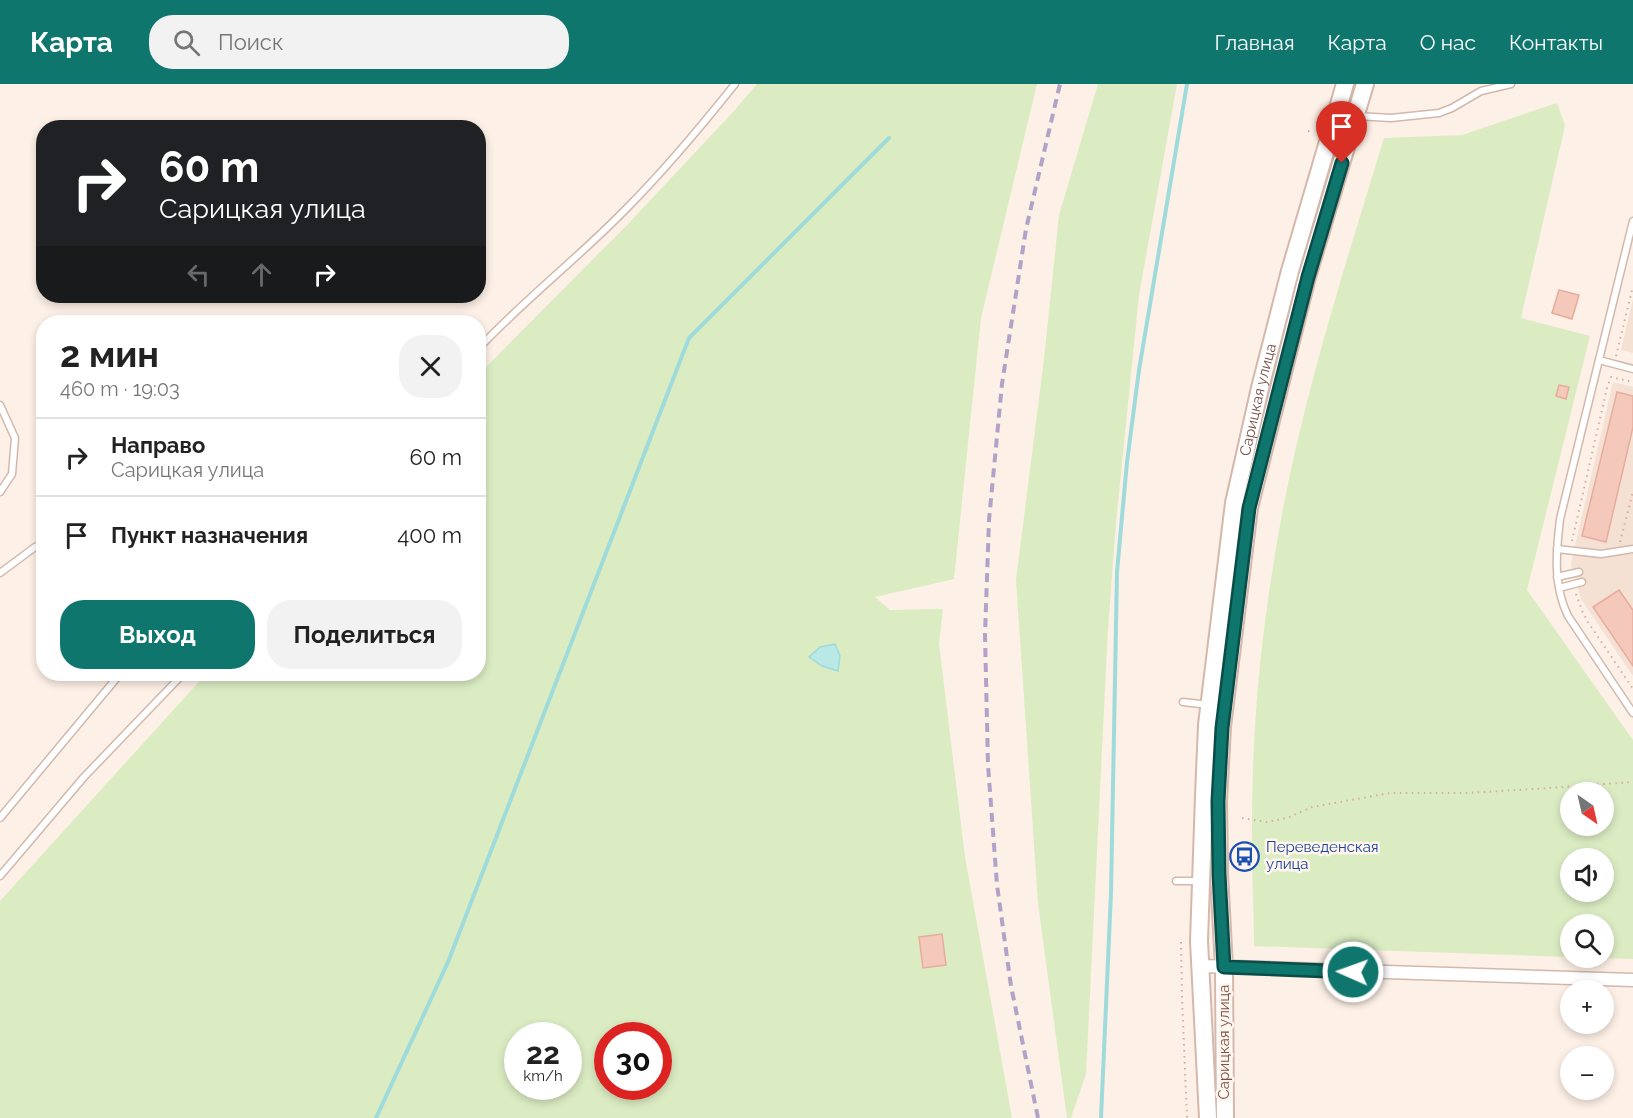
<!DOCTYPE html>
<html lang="ru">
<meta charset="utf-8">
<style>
body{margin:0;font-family:Raleway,sans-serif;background:#f2f2f2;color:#222;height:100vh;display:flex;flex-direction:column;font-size:22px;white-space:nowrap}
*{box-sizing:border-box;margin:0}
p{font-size:20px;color:#767676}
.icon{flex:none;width:33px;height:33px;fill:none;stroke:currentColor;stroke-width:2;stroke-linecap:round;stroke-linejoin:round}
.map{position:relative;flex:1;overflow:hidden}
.details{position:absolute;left:36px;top:231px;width:450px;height:366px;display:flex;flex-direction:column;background:#fff;border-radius:24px;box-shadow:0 3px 9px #0003}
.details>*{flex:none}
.hud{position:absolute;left:36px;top:36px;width:450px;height:183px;border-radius:24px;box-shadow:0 3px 9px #0003;background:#202124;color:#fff;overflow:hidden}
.needle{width:39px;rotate:146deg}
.fabs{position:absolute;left:1560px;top:698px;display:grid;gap:12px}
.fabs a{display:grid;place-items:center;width:54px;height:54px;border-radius:50%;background:#fff;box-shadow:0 3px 9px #0003;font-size:30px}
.speed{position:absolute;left:504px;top:938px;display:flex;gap:12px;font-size:30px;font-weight:700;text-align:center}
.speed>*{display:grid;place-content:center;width:78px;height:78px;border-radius:50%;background:#fff;box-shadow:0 3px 9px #0003;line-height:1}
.speed small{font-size:15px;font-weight:400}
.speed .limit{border:9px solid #d22;background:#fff;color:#111}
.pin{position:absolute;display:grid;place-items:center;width:51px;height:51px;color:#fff;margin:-62px -26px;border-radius:50% 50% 50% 0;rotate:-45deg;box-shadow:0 0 6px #0007}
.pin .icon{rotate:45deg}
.me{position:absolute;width:66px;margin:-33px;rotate:272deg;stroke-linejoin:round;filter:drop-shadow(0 0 4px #0008)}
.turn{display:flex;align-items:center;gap:21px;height:126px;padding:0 24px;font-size:27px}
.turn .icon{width:78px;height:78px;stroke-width:2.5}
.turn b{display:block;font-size:42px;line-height:51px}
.lanes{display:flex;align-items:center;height:57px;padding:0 24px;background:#0003;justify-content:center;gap:30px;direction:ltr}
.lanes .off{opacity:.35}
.round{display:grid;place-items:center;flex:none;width:63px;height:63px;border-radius:24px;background:#f2f2f2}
.summary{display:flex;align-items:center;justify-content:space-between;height:102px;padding:0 24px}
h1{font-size:36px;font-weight:700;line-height:45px}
.button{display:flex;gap:12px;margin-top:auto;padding:12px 24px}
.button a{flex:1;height:69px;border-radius:24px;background:#0f766e;color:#fff;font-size:24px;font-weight:700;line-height:69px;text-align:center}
.button a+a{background:#f2f2f2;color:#222}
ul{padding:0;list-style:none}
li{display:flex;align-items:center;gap:18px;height:78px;padding:0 24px;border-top:2px solid #e0e0e0}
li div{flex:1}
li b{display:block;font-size:22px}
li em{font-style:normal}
header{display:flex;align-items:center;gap:36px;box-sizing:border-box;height:84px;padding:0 30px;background:#0f766e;color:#fff}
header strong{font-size:28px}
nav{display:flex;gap:33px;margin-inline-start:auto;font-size:21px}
.search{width:420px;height:54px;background:#f2f2f2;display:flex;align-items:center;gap:15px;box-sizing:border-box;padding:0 21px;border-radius:24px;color:#767676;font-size:22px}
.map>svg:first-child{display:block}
</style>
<header>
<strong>Карта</strong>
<div class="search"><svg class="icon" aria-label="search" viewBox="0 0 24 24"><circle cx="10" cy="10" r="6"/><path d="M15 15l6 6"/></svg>Поиск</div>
<nav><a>Главная</a><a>Карта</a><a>О нас</a><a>Контакты</a></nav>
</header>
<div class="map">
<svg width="1633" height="1034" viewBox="0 0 1633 1034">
<rect width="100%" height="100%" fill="#fdf0e6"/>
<!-- residential -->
<g fill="#f5e0d4">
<polygon points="1633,215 1633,269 1621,266"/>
<polygon points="1613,298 1633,303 1633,592 1581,515 1571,479"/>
</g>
<!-- green -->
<g fill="#dbecc3" fill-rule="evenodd">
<path d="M757 0H1037L981 234 954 495 875 513 890 526 943 525 939 560 965 773 1012 1034H0V817L206 590H478L479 290 628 140 733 28ZM518 951H568V1002H518ZM608 951H658V1002H608Z"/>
<polygon points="1098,0 1177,0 1139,211 1116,439 1108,545 1086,990 1071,1034 1067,1034 1038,819 1016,496 1044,275 1059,131"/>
<path d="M1557 19 1565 42 1521 234 1590 252 1527 506 1633 656V875L1572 873H1604V840H1570V873L1254 862C1254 822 1251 781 1252 740 1252 654 1259 568 1273 483 1295 337 1341 195 1384 54L1462 51ZM1570 708H1604V741H1570ZM1570 774H1604V807H1570Z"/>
</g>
<!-- water -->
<polygon fill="#b9e8e7" stroke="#9edbda" stroke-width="1.5" points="835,560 840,572 838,587 822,582 809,573 820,563"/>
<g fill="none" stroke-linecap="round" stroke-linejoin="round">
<!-- stream -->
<g stroke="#9edbda" stroke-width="4">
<polyline points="376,1034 448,878 689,254 889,54"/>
<polyline points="1101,1034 1111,809 1117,488 1127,378 1139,286 1187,0"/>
</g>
</g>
<!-- building -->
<g fill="#f4c9bc" stroke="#e8ac9b" stroke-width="1.5">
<polygon points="1559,206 1579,211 1572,235 1552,229"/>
<polygon points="1559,301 1569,303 1566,315 1556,312"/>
<polygon points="1617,308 1633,312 1633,343 1606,458 1582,452"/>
<polygon points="1619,506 1633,526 1633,582 1593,523"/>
<polygon points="942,850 946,881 923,884 919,853"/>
</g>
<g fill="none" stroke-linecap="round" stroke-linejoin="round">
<defs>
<g id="lane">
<polyline points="1356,32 1391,34 1439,29 1452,24 1481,7 1511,0"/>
<path d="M1633 137 1560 435C1556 469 1553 501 1568 532L1633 629"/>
<path d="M478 265C524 216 577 175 624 127 664 87 700 44 735 0"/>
<polyline points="1599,276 1633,285"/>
<polyline points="0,321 15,354 12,390 0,408"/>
<polyline points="1557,465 1601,470 1633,465"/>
<polyline points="0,489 35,463 44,459"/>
<polyline points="1557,493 1579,488"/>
<polyline points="1559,504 1582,498"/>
<polyline points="1183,618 1209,621"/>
<polyline points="0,734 120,590"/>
<polyline points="0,792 84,693 183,590"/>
<polyline points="1176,797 1200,797"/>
</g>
<polyline id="street" points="1201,882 1633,896"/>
<g id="secondary">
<path id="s1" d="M1208 1034 1199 857 1204 712 1207 641 1234 419 1260 304 1290 187 1345 0"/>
<polyline points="1225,1034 1224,883 1219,790 1218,717 1222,643 1249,424 1307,193 1365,0"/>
</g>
</defs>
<!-- lane casing -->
<use href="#lane" stroke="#d2b8ad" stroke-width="9"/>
<!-- street casing -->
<use href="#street" stroke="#d2b8ad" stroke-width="15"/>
<!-- secondary casing -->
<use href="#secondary" stroke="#d5b7ab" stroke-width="20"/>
<!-- path -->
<g stroke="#d9ab9f" stroke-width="2" stroke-dasharray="1.5 4.5" stroke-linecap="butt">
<polyline points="1308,47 1314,48"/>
<polyline points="1616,272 1633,202"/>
<polyline points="1572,457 1607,304 1611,293 1633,298"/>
<polyline points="1620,458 1633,408"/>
<polyline points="1576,510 1583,529 1588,538 1633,605"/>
<polyline points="1242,734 1267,738 1287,734 1312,723 1390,709 1466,709 1535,705 1633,698"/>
<polyline points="1181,858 1182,914 1187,1034"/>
</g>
<!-- lane -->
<use href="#lane" stroke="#fff" stroke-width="6"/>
<!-- street -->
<use href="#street" stroke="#fff" stroke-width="12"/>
<!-- secondary -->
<use href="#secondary" stroke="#fff" stroke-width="16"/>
<!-- rail -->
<polyline stroke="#b1a3c8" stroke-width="4" stroke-dasharray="9 6" stroke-linecap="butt" points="1038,1034 1011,902 997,801 988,681 985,551 989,436 1002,300 1026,145 1060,0"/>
</g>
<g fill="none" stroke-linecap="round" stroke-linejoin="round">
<defs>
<polyline id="route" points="1342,79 1308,193 1249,424 1222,644 1218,717 1219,790 1224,883 1353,888"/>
</defs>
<!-- route casing -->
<use href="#route" stroke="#0a4d48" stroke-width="15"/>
<!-- route -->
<use href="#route" stroke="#0f766e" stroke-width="10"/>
</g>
<!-- icons -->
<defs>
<symbol id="bus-ring" viewBox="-11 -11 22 22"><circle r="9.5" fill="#fff5ed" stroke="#1a4fb4" stroke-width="1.5"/><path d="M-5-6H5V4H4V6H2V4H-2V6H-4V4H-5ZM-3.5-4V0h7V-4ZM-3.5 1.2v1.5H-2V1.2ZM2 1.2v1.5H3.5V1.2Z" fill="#1a4fb4"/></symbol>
</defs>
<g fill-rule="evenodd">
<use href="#bus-ring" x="1228" y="756" width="33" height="33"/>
</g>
<g text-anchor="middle" stroke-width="5" stroke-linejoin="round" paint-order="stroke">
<!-- street labels -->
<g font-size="15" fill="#785249" stroke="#fff5ed">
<text dy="5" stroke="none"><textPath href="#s1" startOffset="723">Сарицкая улица</textPath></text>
<text transform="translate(1224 958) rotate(-90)" y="5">Сарицкая улица</text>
</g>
<!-- transit labels -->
<g font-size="15" fill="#164399" stroke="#fff5ed" text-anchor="start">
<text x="1266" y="768">Переведенская<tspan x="1266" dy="17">улица</tspan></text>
</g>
</g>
</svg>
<div class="fabs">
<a><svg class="needle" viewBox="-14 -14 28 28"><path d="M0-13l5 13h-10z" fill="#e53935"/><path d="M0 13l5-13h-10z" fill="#767676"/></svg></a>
<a><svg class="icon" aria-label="sound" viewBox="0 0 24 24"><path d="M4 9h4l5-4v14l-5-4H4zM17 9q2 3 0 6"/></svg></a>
<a><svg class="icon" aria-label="search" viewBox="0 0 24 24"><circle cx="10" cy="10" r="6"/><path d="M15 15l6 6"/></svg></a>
<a>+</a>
<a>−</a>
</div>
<div class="speed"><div>22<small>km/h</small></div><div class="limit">30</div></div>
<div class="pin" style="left:1342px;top:79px;background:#d93025"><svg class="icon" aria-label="arrive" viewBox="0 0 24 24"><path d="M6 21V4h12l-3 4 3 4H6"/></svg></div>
<svg class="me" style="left:1353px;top:888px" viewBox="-20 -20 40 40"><circle r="17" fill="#0f766e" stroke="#fff" stroke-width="3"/><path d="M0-11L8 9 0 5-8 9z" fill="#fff"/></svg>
<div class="hud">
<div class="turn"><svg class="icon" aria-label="right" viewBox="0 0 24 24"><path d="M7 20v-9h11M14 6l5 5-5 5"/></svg><div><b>60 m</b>Сарицкая улица</div></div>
<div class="lanes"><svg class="icon off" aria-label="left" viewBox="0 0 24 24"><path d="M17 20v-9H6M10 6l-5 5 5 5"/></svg><svg class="icon off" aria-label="ahead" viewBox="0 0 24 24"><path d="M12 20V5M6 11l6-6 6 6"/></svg><svg class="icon" aria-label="right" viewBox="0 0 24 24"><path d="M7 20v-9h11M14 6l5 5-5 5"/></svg></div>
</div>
<section class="details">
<div class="summary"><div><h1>2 мин</h1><p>460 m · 19:03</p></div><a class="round"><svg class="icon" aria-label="close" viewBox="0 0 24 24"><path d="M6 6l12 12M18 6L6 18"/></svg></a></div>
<ul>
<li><svg class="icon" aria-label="right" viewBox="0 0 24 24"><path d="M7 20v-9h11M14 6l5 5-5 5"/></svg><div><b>Направо</b><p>Сарицкая улица</p></div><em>60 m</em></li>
<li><svg class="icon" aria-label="arrive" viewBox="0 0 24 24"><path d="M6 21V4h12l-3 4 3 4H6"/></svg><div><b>Пункт назначения</b></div><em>400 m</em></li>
</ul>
<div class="button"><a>Выход</a><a>Поделиться</a></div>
</section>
</div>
